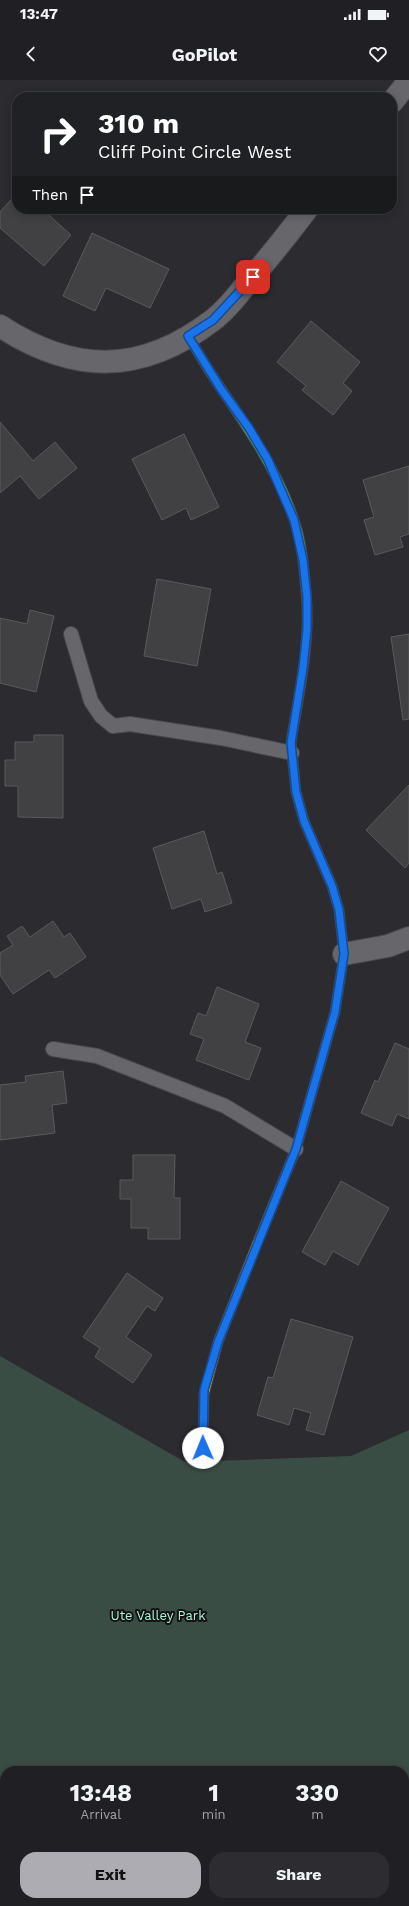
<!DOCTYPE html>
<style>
body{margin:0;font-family:"Work Sans",sans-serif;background:#2d2d31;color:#f1f3f6;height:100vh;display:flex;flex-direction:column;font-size:15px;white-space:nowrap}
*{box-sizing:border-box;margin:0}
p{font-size:13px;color:#a2a3a6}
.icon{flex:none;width:22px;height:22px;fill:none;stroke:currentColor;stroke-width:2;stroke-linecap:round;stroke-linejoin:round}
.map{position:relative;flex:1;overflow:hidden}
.sheet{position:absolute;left:0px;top:1686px;width:409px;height:140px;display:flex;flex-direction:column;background:#202024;border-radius:16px 16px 0 0;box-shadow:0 2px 10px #0003,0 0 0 1px #3d3e41}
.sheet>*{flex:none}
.guide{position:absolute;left:12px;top:12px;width:385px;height:122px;border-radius:16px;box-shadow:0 2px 10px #0003,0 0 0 1px #3d3e41;background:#202124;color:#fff;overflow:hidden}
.pin{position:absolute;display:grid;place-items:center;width:34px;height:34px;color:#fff;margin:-17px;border-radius:8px;box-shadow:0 2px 6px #0006}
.me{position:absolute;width:44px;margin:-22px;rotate:359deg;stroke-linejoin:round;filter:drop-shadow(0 0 3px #0008)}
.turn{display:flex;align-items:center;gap:14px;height:84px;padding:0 20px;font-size:18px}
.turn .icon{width:52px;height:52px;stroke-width:2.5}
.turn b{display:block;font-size:28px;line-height:34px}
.then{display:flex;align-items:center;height:38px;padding:0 20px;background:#0003;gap:8px;font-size:15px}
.eta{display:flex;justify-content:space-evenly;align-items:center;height:68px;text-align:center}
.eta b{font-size:24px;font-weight:700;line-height:28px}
.primary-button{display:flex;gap:8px;margin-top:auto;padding:8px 20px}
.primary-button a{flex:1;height:46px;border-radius:16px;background:#acacb2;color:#111;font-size:16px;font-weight:700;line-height:46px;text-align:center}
.primary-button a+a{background:#2d2d31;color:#f1f3f6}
.status{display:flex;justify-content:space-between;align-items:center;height:28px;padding:0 20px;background:#202024;direction:ltr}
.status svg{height:11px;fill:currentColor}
header{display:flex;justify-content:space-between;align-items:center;height:52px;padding:0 20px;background:#202024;font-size:18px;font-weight:700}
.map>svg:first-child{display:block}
</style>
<div class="status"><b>13:47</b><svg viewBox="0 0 49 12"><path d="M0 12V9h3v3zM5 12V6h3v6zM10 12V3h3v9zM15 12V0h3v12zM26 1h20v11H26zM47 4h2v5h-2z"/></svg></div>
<header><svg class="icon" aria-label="back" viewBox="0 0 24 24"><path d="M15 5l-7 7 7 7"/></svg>GoPilot<svg class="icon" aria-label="heart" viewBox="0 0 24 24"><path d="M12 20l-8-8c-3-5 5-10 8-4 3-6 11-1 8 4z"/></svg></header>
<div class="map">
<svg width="409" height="1826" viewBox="0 0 409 1826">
<rect width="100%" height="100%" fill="#2b2b30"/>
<!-- green -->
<path fill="#3a4d44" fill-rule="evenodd" d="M0 1276 185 1382 351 1376 409 1350V1826H0ZM5 1691H404V1821H5Z"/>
<!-- building -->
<g fill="#414042" stroke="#5c5a5b">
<polygon points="17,113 17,129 42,129 71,155 44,186 0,148 0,132"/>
<polygon points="92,153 169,189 150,228 106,208 95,231 63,216"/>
<polygon points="311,241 360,282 343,303 352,311 333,335 302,310 306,306 277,282"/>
<polygon points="0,342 33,381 55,362 77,388 39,419 20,396 0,413"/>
<polygon points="184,354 219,427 191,440 186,428 162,440 132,379"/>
<polygon points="409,386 409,454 400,457 403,467 375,475 364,440 374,437 363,400"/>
<polygon points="157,499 211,509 197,586 144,576"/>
<polygon points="30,530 54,536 36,612 0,603 0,538 27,544"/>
<polygon points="409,554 409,639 403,640 391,557"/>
<polygon points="34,655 63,655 63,738 18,737 18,706 5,706 5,680 15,680 15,662 34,662"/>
<polygon points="409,705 409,783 405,788 366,750"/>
<polygon points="204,751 217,794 222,792 232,823 205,832 201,819 172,829 153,768"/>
<polygon points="53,841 64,857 70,853 86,877 55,898 49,890 13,914 0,895 0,873 13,865 7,856 22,846 30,857"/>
<polygon points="217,907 259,924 245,962 261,968 249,1000 196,980 204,959 190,954 198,933 206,936"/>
<polygon points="395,963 409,969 409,1039 397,1034 392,1046 361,1033 375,1000 378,1002"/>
<polygon points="63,991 67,1023 52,1025 55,1053 0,1060 0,1005 26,1002 25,996"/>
<polygon points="133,1075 175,1075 174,1118 180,1118 180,1159 148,1159 148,1148 131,1148 131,1119 120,1119 120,1100 133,1100"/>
<polygon points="341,1101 389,1128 358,1185 333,1171 325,1185 302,1172"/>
<polygon points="127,1193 163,1218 155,1231 147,1226 126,1257 152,1275 133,1303 95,1277 100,1268 83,1257"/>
<polygon points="291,1239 353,1257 324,1355 306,1350 311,1333 294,1328 289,1345 257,1335 268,1297 273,1298"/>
<polygon points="409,1733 409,1778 404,1779 404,1735"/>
</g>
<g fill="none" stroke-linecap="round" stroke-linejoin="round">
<defs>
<g id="lane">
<polyline points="71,554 91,621 101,636 113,646 130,644 221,658 292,673"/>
<polyline points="53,969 97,976 225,1026 296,1069"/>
</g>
<g id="street">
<polyline points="392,22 409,1"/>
<path d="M0 246C74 294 141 295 213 240 226 230 238 215 248 202 269 178 288 154 307 129"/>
<polyline points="344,874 388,866 409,858"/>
</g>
<g id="fast">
<path d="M188 256C199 274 210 293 222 310 250 351 278 392 294 440 302 463 304 488 306 512"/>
<polyline points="257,1164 296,1069 335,932 344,874 339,830 332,806 304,741 296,712 291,663 292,656"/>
<polyline points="203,1368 204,1314"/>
</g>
<polyline id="slow" points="204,1314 218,1262 257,1164"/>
<path id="jam" d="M292 656C300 609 311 559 306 512"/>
</defs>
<!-- lane casing -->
<use href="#lane" stroke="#48484d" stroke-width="16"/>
<!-- street casing -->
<use href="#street" stroke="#48484d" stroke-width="24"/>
<!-- fast casing -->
<use href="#fast" stroke="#48484d" stroke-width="11"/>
<!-- slow casing -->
<use href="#slow" stroke="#48484d" stroke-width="11"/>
<!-- jam casing -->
<use href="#jam" stroke="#48484d" stroke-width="11"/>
<!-- lane -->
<use href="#lane" stroke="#67676b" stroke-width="14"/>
<!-- street -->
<use href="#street" stroke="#67676b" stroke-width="22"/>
<!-- fast -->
<use href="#fast" stroke="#4caf50" stroke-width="9"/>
<!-- slow -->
<use href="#slow" stroke="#ffc107" stroke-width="9"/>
<!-- jam -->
<use href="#jam" stroke="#c62828" stroke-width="9"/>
</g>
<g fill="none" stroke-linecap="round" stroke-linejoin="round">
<defs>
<polyline id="route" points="203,1368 204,1310 218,1262 296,1069 335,932 344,874 339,830 332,806 304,741 296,712 291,663 303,588 307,549 307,518 303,480 294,440 268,380 249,348 221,309 188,256 213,240 253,197"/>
</defs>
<!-- route casing -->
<use href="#route" stroke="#114b97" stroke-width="10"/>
<!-- route -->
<use href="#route" stroke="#1a73e8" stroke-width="7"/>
</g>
<g text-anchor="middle" stroke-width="4" stroke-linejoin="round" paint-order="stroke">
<!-- park labels -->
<g font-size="13" fill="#aff2d3" stroke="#121216">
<text x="158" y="1540">Ute Valley Park</text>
</g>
</g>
</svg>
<div class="pin" style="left:253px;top:197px;background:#d93025"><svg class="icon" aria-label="arrive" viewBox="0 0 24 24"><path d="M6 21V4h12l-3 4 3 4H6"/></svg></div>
<svg class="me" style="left:203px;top:1368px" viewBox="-20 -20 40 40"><circle r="19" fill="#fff"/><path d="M0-13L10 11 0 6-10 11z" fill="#1a73e8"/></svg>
<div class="guide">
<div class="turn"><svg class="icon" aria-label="right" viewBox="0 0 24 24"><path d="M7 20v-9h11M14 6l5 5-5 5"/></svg><div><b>310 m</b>Cliff Point Circle West</div></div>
<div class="then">Then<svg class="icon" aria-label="arrive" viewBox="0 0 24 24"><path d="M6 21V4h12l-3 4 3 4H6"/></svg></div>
</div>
<section class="sheet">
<div class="eta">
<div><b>13:48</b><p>Arrival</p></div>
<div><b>1</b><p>min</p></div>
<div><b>330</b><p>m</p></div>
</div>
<div class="primary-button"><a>Exit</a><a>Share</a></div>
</section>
</div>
